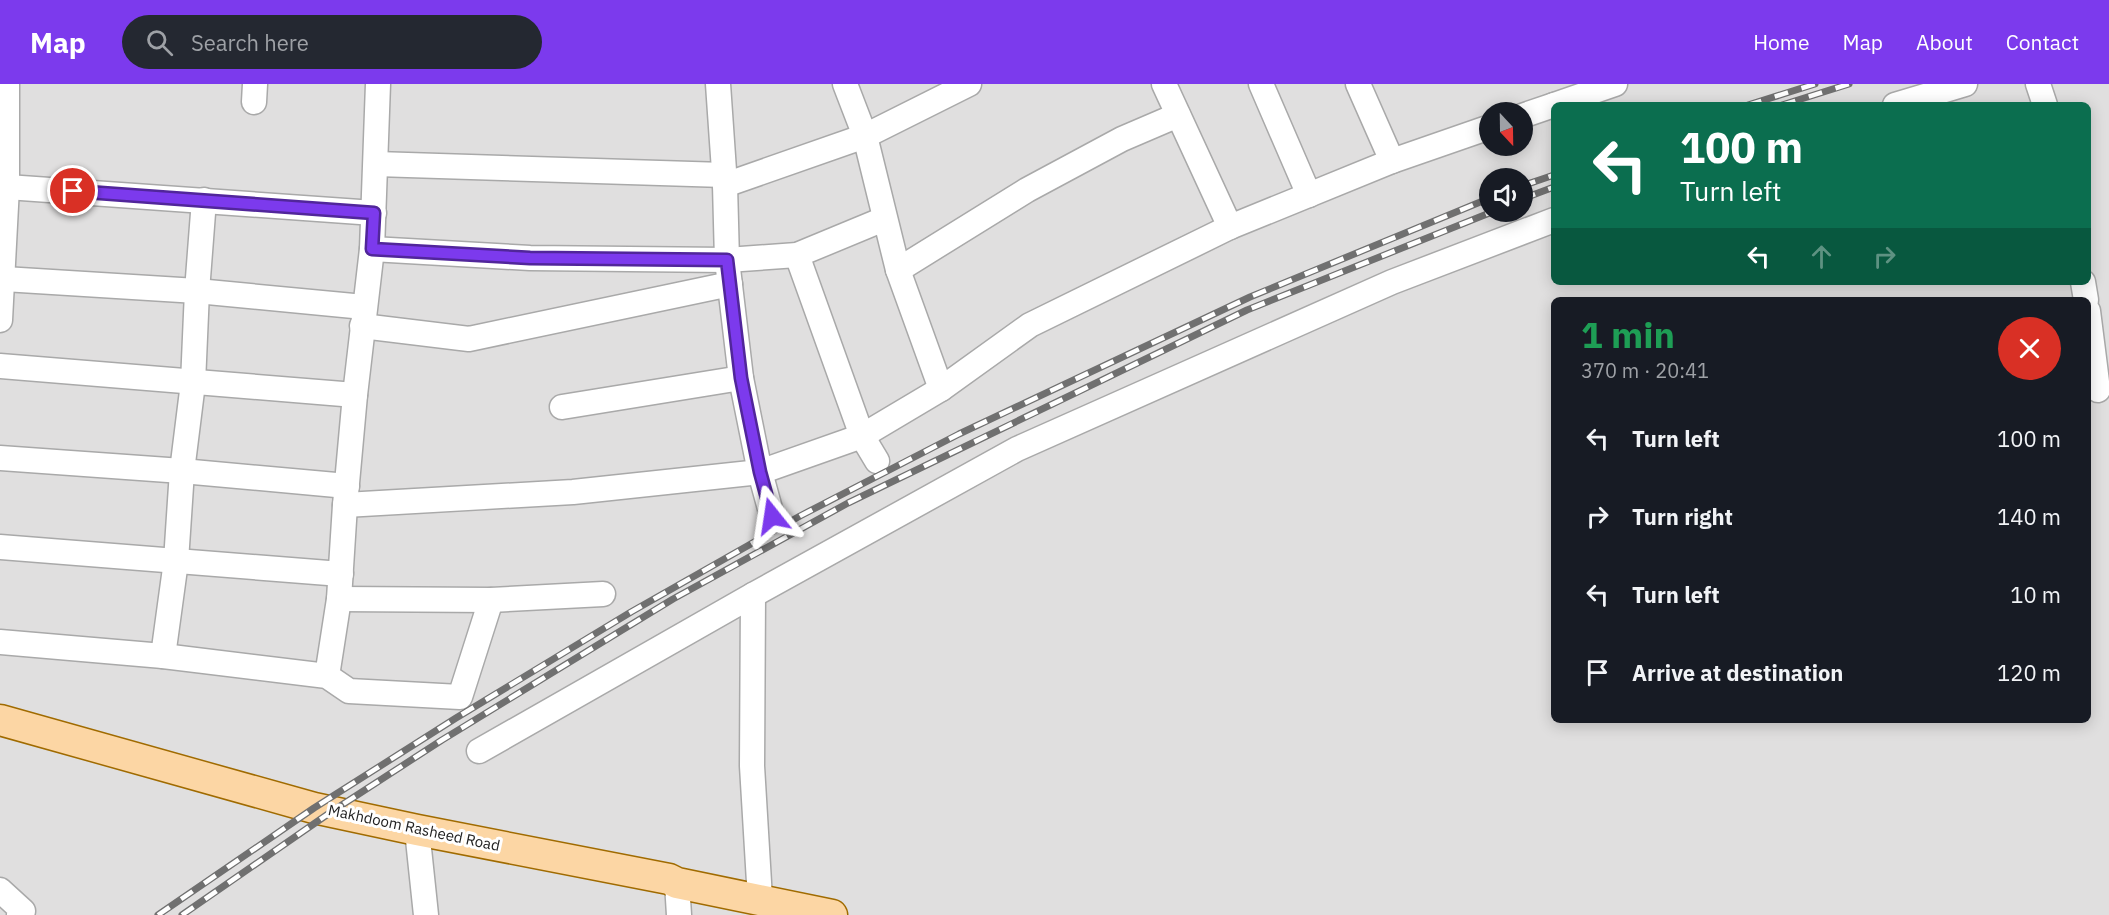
<!DOCTYPE html>
<meta charset="utf-8">
<style>
body{margin:0;font-family:"IBM Plex Sans",sans-serif;background:#242831;color:#f1f3f6;height:100vh;display:flex;flex-direction:column;font-size:22px;white-space:nowrap}
*{box-sizing:border-box;margin:0}
p{font-size:20px;color:#9ea1a6}
.icon{flex:none;width:33px;height:33px;fill:none;stroke:currentColor;stroke-width:2;stroke-linecap:round;stroke-linejoin:round}
.map{position:relative;flex:1;overflow:hidden}
.side{position:absolute;left:1551px;top:213px;width:540px;height:426px;display:flex;flex-direction:column;background:#171b24;border-radius:9px;box-shadow:0 3px 15px #0003}
.side>*{flex:none}
.top-card{position:absolute;left:1551px;top:18px;width:540px;height:183px;border-radius:9px;box-shadow:0 3px 15px #0003;background:#0b6e4f;color:#fff;overflow:hidden}
.needle{width:39px;rotate:158deg}
.controls{position:absolute;left:1479px;top:18px;display:grid;gap:12px}
.controls a{display:grid;place-items:center;width:54px;height:54px;border-radius:50%;background:#171b24;box-shadow:0 3px 15px #0003;font-size:30px}
.pin{position:absolute;display:grid;place-items:center;width:51px;height:51px;color:#fff;margin:-26px;border:3px solid #fff;border-radius:50%;box-shadow:0 2px 6px #0007}
.me{position:absolute;width:66px;margin:-33px;rotate:345deg;stroke-linejoin:round;filter:drop-shadow(0 0 4px #0008)}
.turn{display:flex;align-items:center;gap:21px;height:126px;padding:0 30px;font-size:27px}
.turn .icon{width:78px;height:78px;stroke-width:2.5}
.turn b{display:block;font-size:42px;line-height:51px}
.lanes{display:flex;align-items:center;height:57px;padding:0 30px;background:#0003;justify-content:center;gap:30px;direction:ltr}
.lanes .off{opacity:.35}
.round{display:grid;place-items:center;flex:none;width:63px;height:63px;border-radius:32px;background:#242831}
.overview{display:flex;align-items:center;justify-content:space-between;height:102px;padding:0 30px}
h1{font-size:36px;font-weight:700;line-height:45px;color:#1e9e55}
ul{padding:0;list-style:none}
li{display:flex;align-items:center;gap:18px;height:78px;padding:0 30px}
li div{flex:1}
li b{display:block;font-size:22px}
li em{font-style:normal}
header{display:flex;align-items:center;gap:36px;box-sizing:border-box;height:84px;padding:0 30px;background:#7c3aed;color:#fff}
header strong{font-size:28px}
nav{display:flex;gap:33px;margin-inline-start:auto;font-size:21px}
.search{width:420px;height:54px;background:#242831;display:flex;align-items:center;gap:15px;box-sizing:border-box;padding:0 21px;border-radius:33px;color:#9ea1a6;font-size:22px}
.map>svg:first-child{display:block}
</style>
<header>
<strong>Map</strong>
<div class="search"><svg class="icon" aria-label="search" viewBox="0 0 24 24"><circle cx="10" cy="10" r="6"/><path d="M15 15l6 6"/></svg>Search here</div>
<nav><a>Home</a><a>Map</a><a>About</a><a>Contact</a></nav>
</header>
<div class="map">
<svg width="2109" height="831" viewBox="0 0 2109 831">
<rect width="100%" height="100%" fill="#f2efe9"/>
<!-- residential -->
<path fill="#e0dfdf" fill-rule="evenodd" d="M0 0H2109V831H0ZM1554 21H2088V198H1554ZM1490 28H1522V62H1490ZM1490 94H1522V128H1490ZM1554 216H2088V636H1554Z"/>
<g fill="none" stroke-linecap="round" stroke-linejoin="round">
<defs>
<g id="minor">
<polyline points="718,0 725,101 727,176 741,294 760,388 772,432"/>
<polyline points="845,0 865,52 898,186 941,305"/>
<polyline points="1164,0 1230,143"/>
<polyline points="1261,0 1309,111"/>
<polyline points="1358,0 1392,77"/>
<polyline points="2038,0 2045,21"/>
<polyline points="254,18 255,0"/>
<polyline points="1554,21 1615,0"/>
<polyline points="1895,21 1965,0"/>
<polyline points="1522,32 1554,21"/>
<polyline points="376,80 724,91"/>
<polyline points="725,101 865,52 969,0"/>
<polyline points="7,103 374,129"/>
<polyline points="372,165 530,174 727,176 797,171 884,135"/>
<polyline points="797,171 862,352 877,377"/>
<polyline points="898,186 1027,106 1122,55 1178,31"/>
<polyline points="4,195 197,207 364,223"/>
<polyline points="2083,198 2086,216"/>
<polyline points="2088,227 2098,306"/>
<polyline points="0,236 7,103 7,0"/>
<polyline points="362,242 469,255 730,200"/>
<polyline points="0,282 355,311"/>
<polyline points="562,323 741,294"/>
<polyline points="0,374 182,387 347,402"/>
<polyline points="345,421 573,408 760,388 862,352 941,305 1030,241 1230,143 1392,77 1490,43"/>
<polyline points="0,463 341,490"/>
<polyline points="753,511 752,682 760,815"/>
<polyline points="339,515 491,516 603,510"/>
<polyline points="0,558 163,572 327,592 349,607 460,613 491,516"/>
<polyline points="163,572 176,477 182,387 193,299 197,207 204,116"/>
<polyline points="327,592 339,515 345,421 355,311 372,165 378,0"/>
<polyline points="479,667 753,511 1017,365 1392,198 1554,136"/>
<polyline points="417,746 426,831"/>
<polyline points="677,799 679,831"/>
<polyline points="0,806 23,827 19,831"/>
</g>
<polyline id="major" points="0,636 314,724 417,746 669,795 677,799 832,831"/>
</defs>
<!-- minor casing -->
<use href="#minor" stroke="#a9a9a9" stroke-width="27"/>
<!-- major casing -->
<use href="#major" stroke="#a06b00" stroke-width="33"/>
<!-- minor -->
<use href="#minor" stroke="#fff" stroke-width="24"/>
<!-- major -->
<use href="#major" stroke="#fcd6a4" stroke-width="30"/>
<defs>
<g id="rail">
<polyline points="1748,21 1815,0"/>
<polyline points="1782,21 1849,0"/>
<polyline points="1522,102 1554,91"/>
<polyline points="1522,115 1554,103"/>
<polyline points="158,831 314,724 456,634 631,528 800,432 959,350 1250,213 1490,114"/>
<polyline points="182,831 331,728 442,656 673,515 848,419 1247,226 1492,128"/>
</g>
</defs>
<!-- rail casing -->
<use href="#rail" stroke="#707070" stroke-width="7"/>
<!-- rail -->
<use href="#rail" stroke="#fff" stroke-width="4.5" stroke-dasharray="14" stroke-linecap="butt"/>
</g>
<g fill="none" stroke-linecap="round" stroke-linejoin="round">
<defs>
<polyline id="route" points="73,107 374,129 372,165 530,174 727,176 741,294 760,388 772,432"/>
</defs>
<!-- route casing -->
<use href="#route" stroke="#51269a" stroke-width="15"/>
<!-- route -->
<use href="#route" stroke="#7c3aed" stroke-width="10"/>
</g>
<g text-anchor="middle" stroke-width="6" stroke-linejoin="round" paint-order="stroke">
<!-- street labels -->
<g font-size="15" fill="#222" stroke="#fff">
<text transform="translate(414 744) rotate(12)" y="5">Makhdoom Rasheed Road</text>
</g>
</g>
</svg>
<div class="controls">
<a><svg class="needle" viewBox="-14 -14 28 28"><path d="M0-13l5 13h-10z" fill="#e53935"/><path d="M0 13l5-13h-10z" fill="#9ea1a6"/></svg></a>
<a><svg class="icon" aria-label="sound" viewBox="0 0 24 24"><path d="M4 9h4l5-4v14l-5-4H4zM17 9q2 3 0 6"/></svg></a>
</div>
<div class="pin" style="left:73px;top:107px;background:#d93025"><svg class="icon" aria-label="arrive" viewBox="0 0 24 24"><path d="M6 21V4h12l-3 4 3 4H6"/></svg></div>
<svg class="me" style="left:772px;top:432px" viewBox="-20 -20 40 40"><path d="M0-17L14 15 0 8-14 15z" fill="#7c3aed" stroke="#fff" stroke-width="4"/></svg>
<div class="top-card">
<div class="turn"><svg class="icon" aria-label="left" viewBox="0 0 24 24"><path d="M17 20v-9H6M10 6l-5 5 5 5"/></svg><div><b>100 m</b>Turn left</div></div>
<div class="lanes"><svg class="icon" aria-label="left" viewBox="0 0 24 24"><path d="M17 20v-9H6M10 6l-5 5 5 5"/></svg><svg class="icon off" aria-label="ahead" viewBox="0 0 24 24"><path d="M12 20V5M6 11l6-6 6 6"/></svg><svg class="icon off" aria-label="right" viewBox="0 0 24 24"><path d="M7 20v-9h11M14 6l5 5-5 5"/></svg></div>
</div>
<section class="side">
<div class="overview"><div><h1>1 min</h1><p>370 m · 20:41</p></div><a class="round" style="background:#d93025;color:#fff"><svg class="icon" aria-label="close" viewBox="0 0 24 24"><path d="M6 6l12 12M18 6L6 18"/></svg></a></div>
<ul>
<li><svg class="icon" aria-label="left" viewBox="0 0 24 24"><path d="M17 20v-9H6M10 6l-5 5 5 5"/></svg><div><b>Turn left</b></div><em>100 m</em></li>
<li><svg class="icon" aria-label="right" viewBox="0 0 24 24"><path d="M7 20v-9h11M14 6l5 5-5 5"/></svg><div><b>Turn right</b></div><em>140 m</em></li>
<li><svg class="icon" aria-label="left" viewBox="0 0 24 24"><path d="M17 20v-9H6M10 6l-5 5 5 5"/></svg><div><b>Turn left</b></div><em>10 m</em></li>
<li><svg class="icon" aria-label="arrive" viewBox="0 0 24 24"><path d="M6 21V4h12l-3 4 3 4H6"/></svg><div><b>Arrive at destination</b></div><em>120 m</em></li>
</ul>
</section>
</div>
